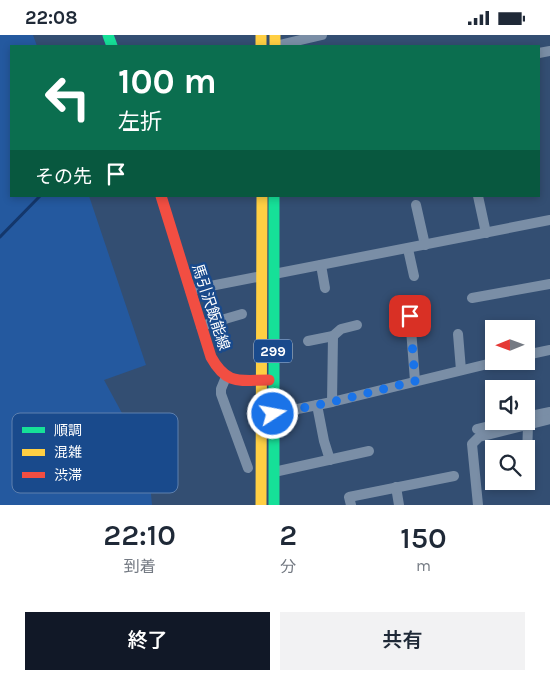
<!DOCTYPE html>
<html lang="ja">
<meta charset="utf-8">
<style>
body{margin:0;font-family:Karla,"Noto Sans JP",sans-serif;background:#f2f2f3;color:#1f2937;height:100vh;display:flex;flex-direction:column;font-size:19px;white-space:nowrap}
*{box-sizing:border-box;margin:0}
p{font-size:16px;color:#747a83}
.icon{flex:none;width:28px;height:28px;fill:none;stroke:currentColor;stroke-width:2;stroke-linecap:round;stroke-linejoin:round}
.map{position:relative;height:470px;overflow:hidden}
.details{display:flex;flex-direction:column;background:#fff;flex:1}
.details>*{flex:none}
.top-card{position:absolute;left:10px;top:10px;width:530px;height:152px;border-radius:0px;box-shadow:0 2px 8px #0003;background:#0b6e4f;color:#fff;overflow:hidden}
.needle{width:32px;rotate:269deg}
.buttons{position:absolute;left:485px;top:285px;display:grid;gap:10px}
.buttons a{display:grid;place-items:center;width:50px;height:50px;border-radius:0px;background:#fff;box-shadow:0 2px 8px #0003;font-size:25px}
.pin{position:absolute;display:grid;place-items:center;width:42px;height:42px;color:#fff;margin:-21px;border-radius:10px;box-shadow:0 2px 8px #0006}
.me{position:absolute;width:55px;margin:-28px;rotate:79deg;stroke-linejoin:round;filter:drop-shadow(0 0 4px #0008)}
.turn{display:flex;align-items:center;gap:18px;height:105px;padding:0 25px;font-size:22px}
.turn .icon{width:65px;height:65px;stroke-width:2.5}
.turn b{display:block;font-size:35px;line-height:42px}
.then{display:flex;align-items:center;height:48px;padding:0 25px;background:#0003;gap:10px;font-size:19px}
.eta{display:flex;justify-content:space-evenly;align-items:center;height:85px;text-align:center}
.eta b{font-size:30px;font-weight:600;line-height:35px}
.cta{display:flex;gap:10px;margin-top:auto;padding:10px 25px}
.cta a{flex:1;height:58px;border-radius:0px;background:#111827;color:#fff;font-size:20px;font-weight:600;line-height:58px;text-align:center}
.cta a+a{background:#f2f2f3;color:#1f2937}
.status{display:flex;justify-content:space-between;align-items:center;height:35px;padding:0 25px;background:#fff;direction:ltr}
.status svg{height:14px;fill:currentColor}
.map>svg:first-child{display:block}
</style>
<div class="status"><b>22:08</b><svg viewBox="0 0 49 12"><path d="M0 12V9h3v3zM5 12V6h3v6zM10 12V3h3v9zM15 12V0h3v12zM26 1h20v11H26zM47 4h2v5h-2z"/></svg></div>
<div class="map">
<svg width="550" height="470" viewBox="0 0 550 470">
<rect width="100%" height="100%" fill="#334e72"/>
<!-- green -->
<polygon fill="#24599f" points="0,0 33,0 37,11 11,11 11,161 89,161 146,330 104,345 148,426 152,470 0,470"/>
<g fill="none" stroke-linecap="round" stroke-linejoin="round">
<!-- stream -->
<polyline stroke="#14376b" stroke-width="3" points="0,202 40,161"/>
<!-- street -->
<g stroke="#7a8ea6" stroke-width="10">
<polyline points="275,11 322,0"/>
<polyline points="539,18 550,16"/>
<polyline points="478,161 486,198"/>
<polyline points="416,170 425,210"/>
<polyline points="408,214 414,241"/>
<polyline points="321,230 325,253"/>
<polyline points="274,239 550,185"/>
<polyline points="190,255 262,241"/>
<polyline points="472,263 550,249"/>
<polyline points="410,281 415,346"/>
<polyline points="201,291 242,279"/>
<polyline points="458,299 461,335"/>
<polyline points="308,306 333,301 341,294 357,290"/>
<polyline points="526,320 550,315"/>
<polyline points="226,342 221,354 221,359 248,433"/>
<polyline points="332,367 333,301"/>
<polyline points="317,370 324,406 330,425"/>
<polyline points="273,379 332,367 500,326"/>
<polyline points="526,382 550,377"/>
<polyline points="477,394 510,386"/>
<polyline points="527,424 528,389"/>
<polyline points="274,437 369,416"/>
<polyline points="396,452 399,470"/>
<polyline points="351,470 349,462 454,441"/>
<polyline points="478,470 472,409 479,402 550,384"/>
</g>
<!-- fast -->
<g stroke="#16e098" stroke-width="11">
<polyline points="108,0 112,11"/>
<polyline points="274,161 274,470"/>
</g>
<!-- slow -->
<g stroke="#ffcf43" stroke-width="11">
<polyline points="261,0 261,11"/>
<polyline points="275,0 275,11"/>
<polyline points="261,470 262,161"/>
</g>
<!-- jam -->
<path stroke="#f24e42" stroke-width="11" d="M161 161 211 322C227 351 240 345 269 345"/>
</g>
<g fill="none" stroke-linecap="round" stroke-linejoin="round">
<!-- route -->
<polyline stroke="#1a73e8" stroke-width="9" stroke-dasharray="0 16.2" points="273,379 332,367 415,346 410,281"/>
</g>
<g text-anchor="middle" stroke-width="5" stroke-linejoin="round" paint-order="stroke">
<!-- shield labels -->
<rect fill="#194a8c" stroke="#bac9dc" stroke-width="1" x="254" y="304.5" width="38" height="23" rx="4"/>
<g font-size="14" font-weight="bold" fill="#fff">
<text x="273" y="321">299</text>
</g>
<!-- street labels -->
<g font-size="15" fill="#fff" stroke="#194a8c">
<text transform="translate(211 272) rotate(72)" y="5">馬引沢飯能線</text>
</g>
</g>
<!-- legend -->
<rect x="12" y="378" width="166" height="80" rx="8" fill="#194a8c" stroke="#5e80ae" stroke-width="1"/>
<rect x="22" y="392" width="23" height="6" fill="#16e098"/>
<rect x="22" y="414" width="23" height="7" fill="#ffcf43"/>
<rect x="22" y="437" width="23" height="6" fill="#f24e42"/>
<g font-size="14" fill="#fff">
<text x="54" y="400">順調</text>
<text x="54" y="422">混雑</text>
<text x="54" y="445">渋滞</text>
</g>
</svg>
<div class="buttons">
<a><svg class="needle" viewBox="-14 -14 28 28"><path d="M0-13l5 13h-10z" fill="#e53935"/><path d="M0 13l5-13h-10z" fill="#747a83"/></svg></a>
<a><svg class="icon" aria-label="sound" viewBox="0 0 24 24"><path d="M4 9h4l5-4v14l-5-4H4zM17 9q2 3 0 6"/></svg></a>
<a><svg class="icon" aria-label="search" viewBox="0 0 24 24"><circle cx="10" cy="10" r="6"/><path d="M15 15l6 6"/></svg></a>
</div>
<div class="pin" style="left:410px;top:281px;background:#d93025"><svg class="icon" aria-label="arrive" viewBox="0 0 24 24"><path d="M6 21V4h12l-3 4 3 4H6"/></svg></div>
<svg class="me" style="left:273px;top:379px" viewBox="-20 -20 40 40"><circle r="17" fill="#1a73e8" stroke="#fff" stroke-width="3"/><path d="M0-11L8 9 0 5-8 9z" fill="#fff"/></svg>
<div class="top-card">
<div class="turn"><svg class="icon" aria-label="left" viewBox="0 0 24 24"><path d="M17 20v-9H6M10 6l-5 5 5 5"/></svg><div><b>100 m</b>左折</div></div>
<div class="then">その先<svg class="icon" aria-label="arrive" viewBox="0 0 24 24"><path d="M6 21V4h12l-3 4 3 4H6"/></svg></div>
</div>
</div>
<section class="details">
<div class="eta">
<div><b>22:10</b><p>到着</p></div>
<div><b>2</b><p>分</p></div>
<div><b>150</b><p>m</p></div>
</div>
<div class="cta"><a>終了</a><a>共有</a></div>
</section>
